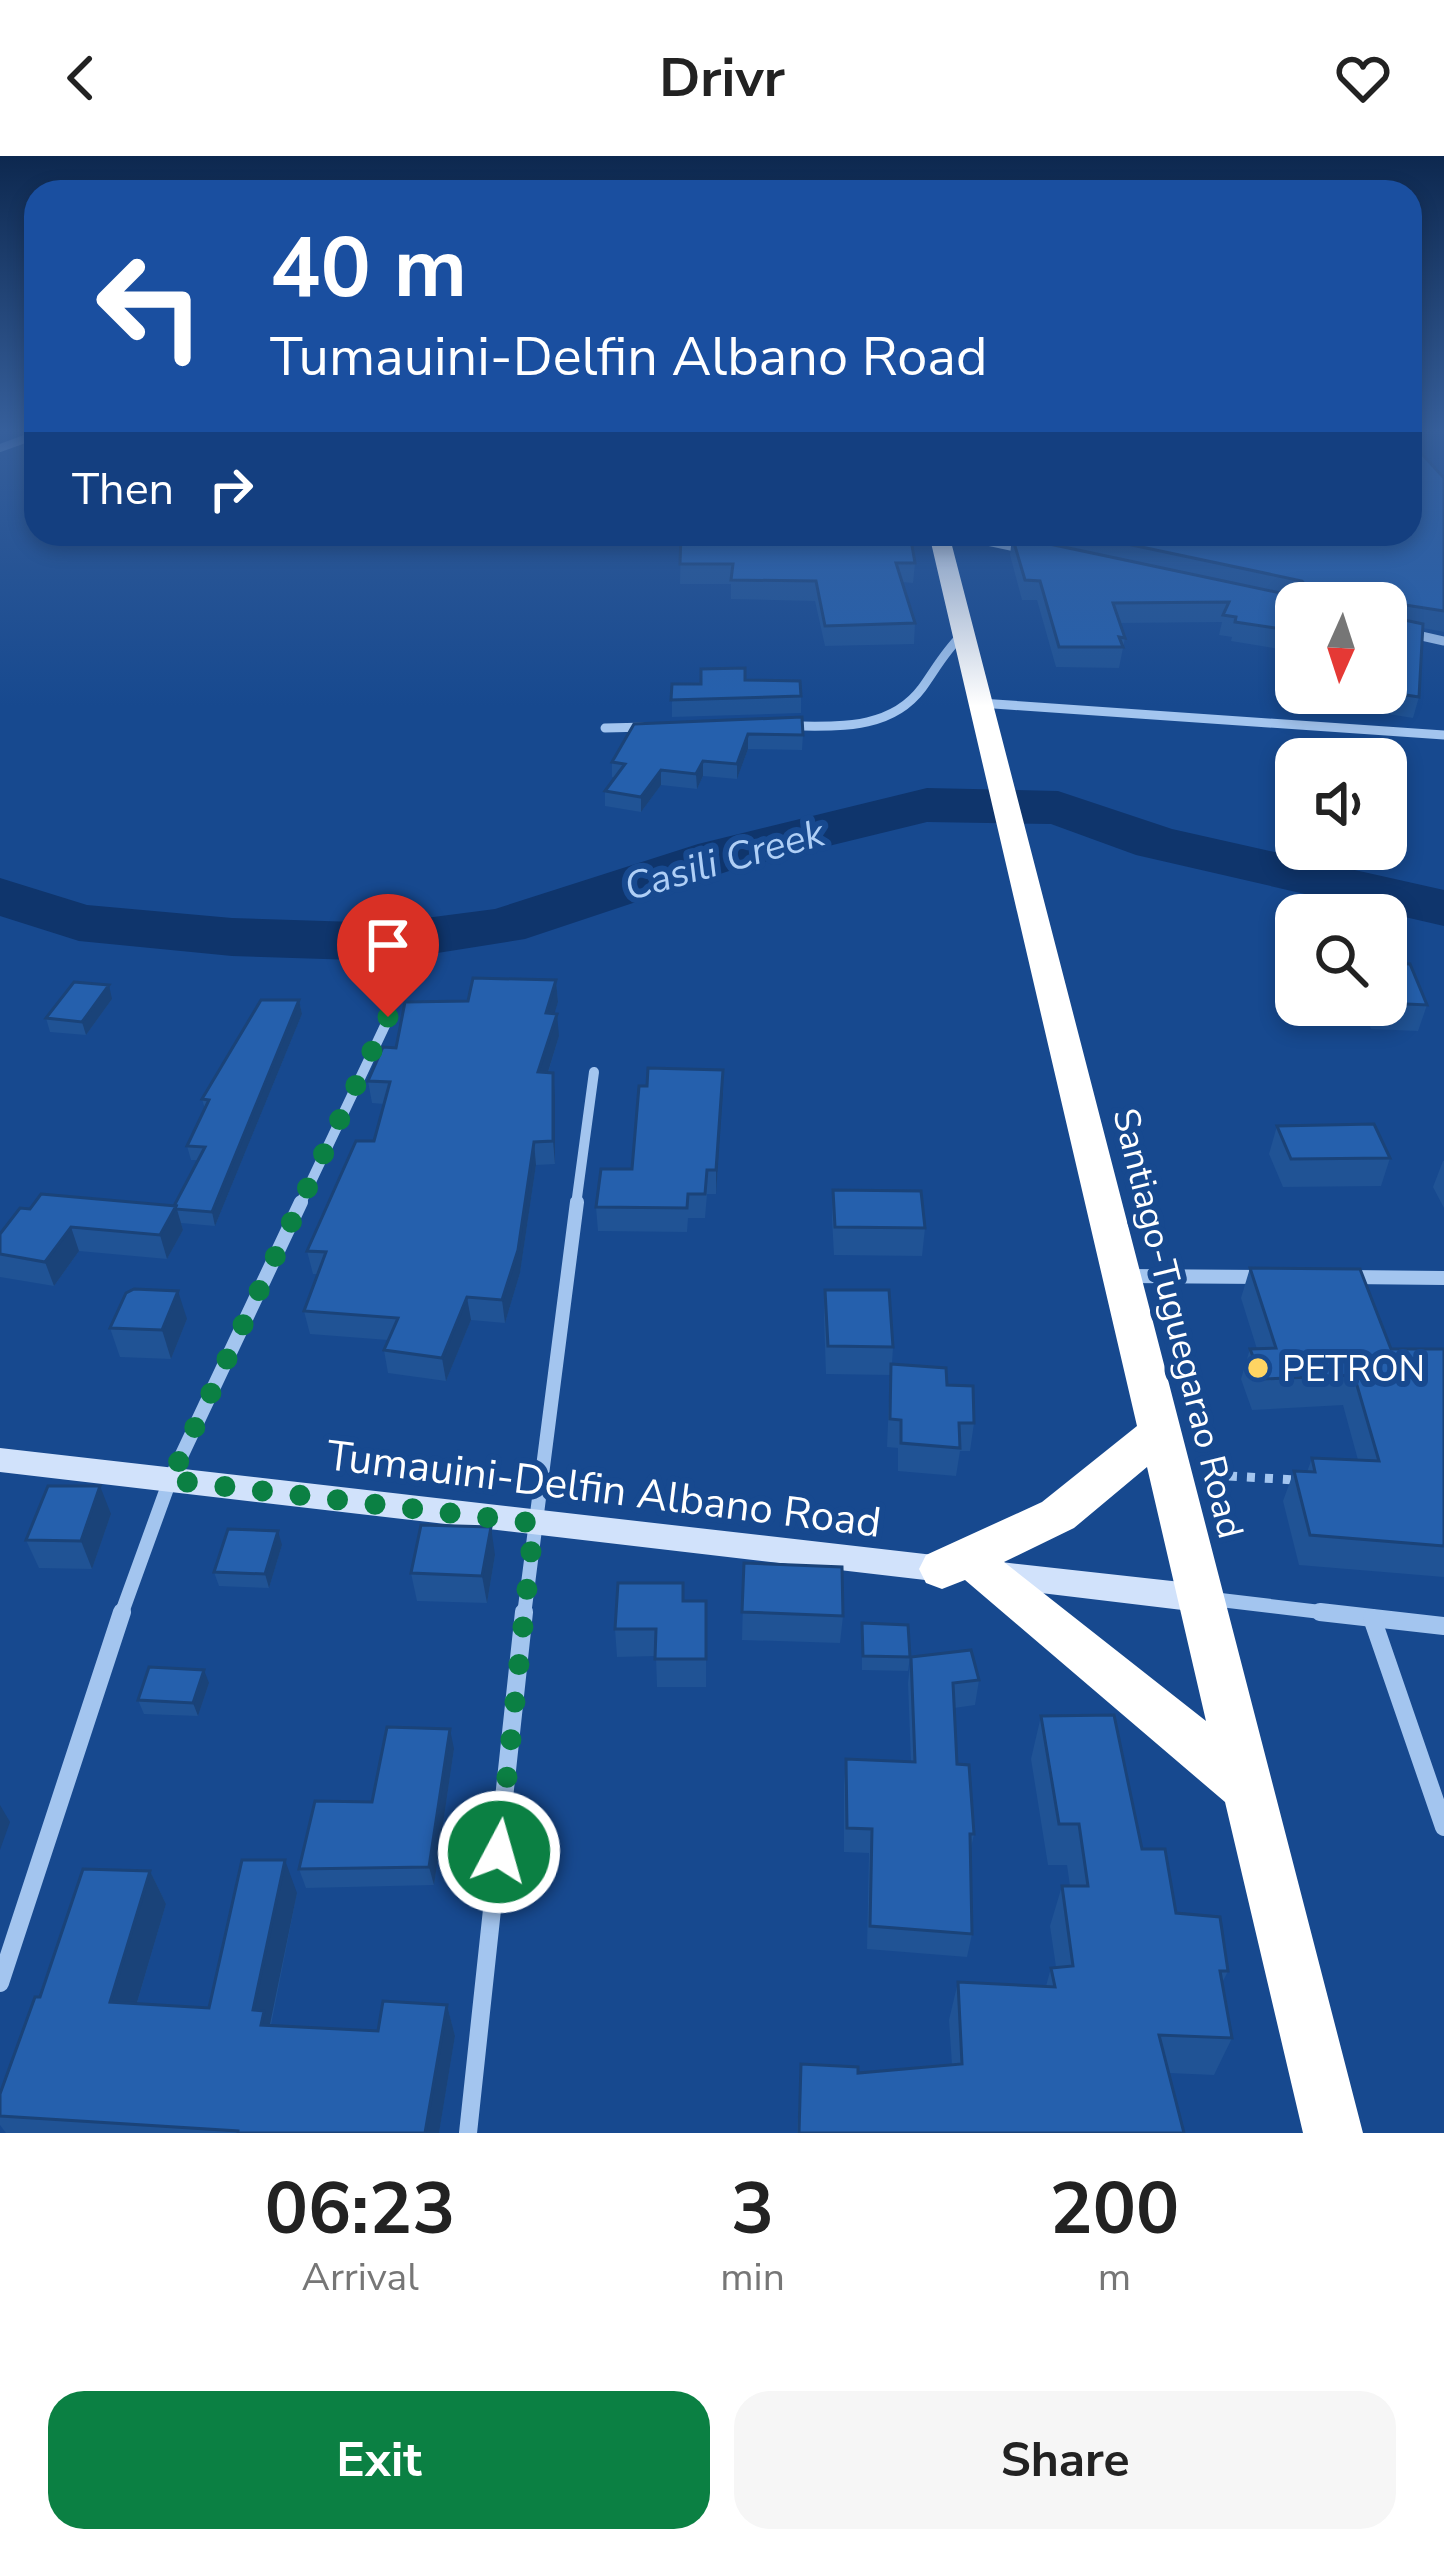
<!DOCTYPE html>
<style>
body{margin:0;font-family:"Nunito Sans",sans-serif;background:#f6f6f6;color:#222;height:100vh;display:flex;flex-direction:column;font-size:45px;white-space:nowrap}
*{box-sizing:border-box;margin:0}
p{font-size:39px;color:#767676}
.icon{flex:none;width:66px;height:66px;fill:none;stroke:currentColor;stroke-width:2;stroke-linecap:round;stroke-linejoin:round}
.map{position:relative;height:1977px;overflow:hidden}
.panel{display:flex;flex-direction:column;background:#fff;flex:1}
.panel>*{flex:none}
.hud{position:absolute;left:24px;top:24px;width:1398px;height:366px;border-radius:36px;box-shadow:0 6px 18px #0003;background:#1a4fa0;color:#fff;overflow:hidden}
.needle{width:78px;rotate:183deg}
.tools{position:absolute;left:1275px;top:426px;display:grid;gap:24px}
.tools a{display:grid;place-items:center;width:132px;height:132px;border-radius:24px;background:#fff;box-shadow:0 6px 18px #0003;font-size:60px}
.pin{position:absolute;display:grid;place-items:center;width:102px;height:102px;color:#fff;margin:-123px -51px;border-radius:50% 50% 50% 0;rotate:-45deg;box-shadow:0 0 12px #0007}
.pin .icon{rotate:45deg}
.me{position:absolute;width:132px;margin:-66px;rotate:6deg;stroke-linejoin:round;filter:drop-shadow(0 0 9px #0008)}
.turn{display:flex;align-items:center;gap:42px;height:252px;padding:0 48px;font-size:54px}
.turn .icon{width:156px;height:156px;stroke-width:2.5}
.turn b{display:block;font-size:84px;line-height:102px}
.then{display:flex;align-items:center;height:114px;padding:0 48px;background:#0003;gap:24px;font-size:45px}
.eta{display:flex;justify-content:space-evenly;align-items:center;height:204px;text-align:center}
.eta b{font-size:72px;font-weight:700;line-height:84px}
.cta{display:flex;gap:24px;margin-top:auto;padding:24px 48px}
.cta a{flex:1;height:138px;border-radius:36px;background:#0b8043;color:#fff;font-size:48px;font-weight:700;line-height:138px;text-align:center}
.cta a+a{background:#f6f6f6;color:#222}
header{display:flex;justify-content:space-between;align-items:center;height:156px;padding:0 48px;background:#fff;font-size:54px;font-weight:700}
.map>svg:first-child{display:block}
</style>
<header><svg class="icon" aria-label="back" viewBox="0 0 24 24"><path d="M15 5l-7 7 7 7"/></svg>Drivr<svg class="icon" aria-label="heart" viewBox="0 0 24 24"><path d="M12 20l-8-8c-3-5 5-10 8-4 3-6 11-1 8 4z"/></svg></header>
<div class="map">
<svg width="1444" height="1977" viewBox="0 0 1444 1977">
<rect width="100%" height="100%" fill="#17498f"/>
<g fill="none" stroke-linecap="round" stroke-linejoin="round">
<!-- river -->
<polygon fill="#0f356c" fill-rule="evenodd" points="927,632 1058,635 1172,673 1444,734 1444,770 1136,699 1051,668 927,666 738,712 525,783 387,805 232,800 79,785 0,760 0,722 87,749 232,762 387,767 495,753 698,688"/>
<!-- path -->
<polyline stroke="#a3c5ef" stroke-width="9" stroke-dasharray="8 10" stroke-linecap="butt" points="1211,1319 1297,1324"/>
<!-- street-far4 -->
<g stroke="#a3c5ef" stroke-width="8">
<polyline points="0,292 36,279"/>
<polyline points="952,378 1027,394"/>
<polyline points="1386,472 1394,474"/>
</g>
<!-- street-far3 -->
<g stroke="#a3c5ef" stroke-width="9">
<polyline points="1386,472 1444,485"/>
<polyline points="980,547 1444,579"/>
<path d="M789 570C836 570 890 575 922 532 935 514 945 495 962 479"/>
<polyline points="605,572 648,571"/>
</g>
<!-- street-far2 -->
<g stroke="#a3c5ef" stroke-width="10">
<polyline points="300,1049 389,861"/>
<polyline points="576,1049 594,916"/>
</g>
<!-- street-far1 -->
<g stroke="#a3c5ef" stroke-width="14">
<polyline points="1127,1120 1263,1121"/>
<polyline points="1349,1121 1444,1122"/>
<polyline points="1212,1443 1346,1459"/>
<polyline points="121,1459 170,1324 301,1046"/>
<polyline points="524,1459 577,1046"/>
</g>
<!-- street -->
<g stroke="#a3c5ef" stroke-width="18">
<polyline points="1320,1456 1444,1470"/>
<polyline points="1372,1462 1444,1671"/>
<polyline points="0,1827 122,1456"/>
<polyline points="468,1977 524,1456"/>
</g>
<!-- secondary -->
<g fill="#d1e2fb" fill-rule="evenodd">
<polygon points="0,1292 951,1401 962,1405 967,1414 962,1423 951,1427 0,1316"/>
<polygon points="992,1405 1199,1428 1210,1432 1215,1442 1210,1452 1199,1456 992,1431 981,1427 976,1418 981,1409"/>
</g>
<!-- highway -->
<path fill="#fff" fill-rule="evenodd" d="M929 378H949L1363 1977H1303L1225 1646 965 1424 942 1433 926 1427 919 1413 926 1399 1042 1346 1137 1270ZM1147 1311 1206 1565 1004 1406 1074 1372Z"/>
</g>
<!-- wall -->
<g fill="#205395">
<polygon points="1444,322 1444,476 1423,472 1419,541 1413,562 1375,556 1378,541 1368,537 1386,537 1386,447 1296,447 1296,502 1290,501 1292,495 1231,485 1232,481 1219,479 1222,466 1120,467 1125,482 1119,512 1056,511 1037,444 1022,444 1010,399 1012,382 1005,381 1004,378 1410,378"/>
<polygon points="681,378 915,407 913,427 902,426 915,467 914,488 825,490 815,445 731,443 731,428 680,428"/>
<polygon points="745,524 801,540 801,557 672,561 672,528"/>
<polygon points="634,568 803,579 802,594 748,593 737,623 703,620 697,633 661,629 641,656 605,650 605,635 615,622 612,621 612,606"/>
<polygon points="1386,807 1427,849 1418,875 1371,873 1362,849 1386,849"/>
<polygon points="556,824 558,846 554,858 559,880 548,917 555,940 555,1008 536,1009 520,1117 505,1167 471,1164 446,1225 388,1217 384,1194 388,1184 310,1178 304,1155 317,1118 313,1118 307,1095 374,985 384,948 372,947 368,925 396,892 468,845"/>
<polygon points="112,843 86,879 50,876 46,862"/>
<polygon points="299,844 302,858 215,1070 181,1067 183,1074 167,1103 79,1095 54,1130 0,1121 0,1078 30,1053 174,1050 198,1004 191,1004 187,990 205,953 202,943"/>
<polygon points="723,937 716,1038 707,1038 705,1062 688,1062 687,1076 598,1075 596,1051 632,1013"/>
<polygon points="1277,970 1390,1002 1381,1030 1283,1031 1269,998"/>
<polygon points="1443,1005 1444,1005 1444,1052 1433,1031"/>
<polygon points="833,1034 925,1072 922,1100 834,1099 832,1062"/>
<polygon points="1250,1112 1391,1193 1444,1193 1444,1421 1299,1409 1283,1345 1294,1315 1307,1316 1312,1302 1358,1304 1343,1249 1252,1254 1241,1223 1250,1193 1257,1193 1241,1142"/>
<polygon points="825,1134 893,1191 892,1208 947,1229 974,1267 970,1295 960,1295 956,1320 898,1315 898,1292 887,1291 890,1219 826,1218 824,1162"/>
<polygon points="187,1163 171,1203 120,1201 110,1172"/>
<polygon points="111,1358 92,1413 39,1412 26,1384"/>
<polygon points="282,1389 269,1432 219,1430 214,1416"/>
<polygon points="495,1399 487,1447 417,1445 411,1417"/>
<polygon points="744,1407 843,1460 840,1487 742,1484"/>
<polygon points="683,1445 706,1445 706,1531 657,1531 656,1500 617,1501 615,1473"/>
<polygon points="862,1467 910,1501 908,1515 862,1514"/>
<polygon points="911,1501 979,1524 975,1549 954,1552 957,1608 974,1678 970,1697 972,1778 967,1801 867,1793 869,1697 844,1696 844,1628 846,1603 911,1606 908,1527"/>
<polygon points="209,1527 198,1560 144,1558 138,1544"/>
<polygon points="1041,1560 1142,1693 1176,1757 1228,1815 1222,1827 1232,1882 1214,1919 1169,1917 1184,1977 797,1977 801,1908 858,1917 952,1909 949,1864 958,1826 1046,1830 1051,1812 1056,1811 1050,1770 1062,1730 1070,1730 1067,1709 1048,1709 1031,1603"/>
<polygon points="454,1593 434,1729 306,1732 299,1713 372,1646"/>
<polygon points="150,1715 166,1748 137,1847 209,1852 297,1737 271,1869 378,1875 447,1849 455,1880 439,1977 6,1977 0,1969 0,1938 40,1841"/>
</g>
<!-- shaded-wall -->
<g fill="#1a4379">
<polygon points="748,578 748,593 737,623 737,608"/>
<polygon points="703,605 703,620 697,633 696,618"/>
<polygon points="661,614 661,629 641,656 641,641"/>
<polygon points="556,824 558,846 548,879 546,857"/>
<polygon points="109,829 112,843 86,879 82,866"/>
<polygon points="299,844 302,858 215,1070 212,1056"/>
<polygon points="557,858 559,880 541,939 538,916"/>
<polygon points="723,914 723,937 716,1038 716,1014"/>
<polygon points="553,917 555,940 555,1008 553,985"/>
<polygon points="534,986 536,1009 520,1117 505,1167 502,1144"/>
<polygon points="176,1050 183,1074 167,1103 160,1079"/>
<polygon points="71,1071 79,1095 54,1130 45,1106"/>
<polygon points="178,1135 187,1163 171,1203 162,1174"/>
<polygon points="467,1141 471,1164 446,1225 442,1202"/>
<polygon points="100,1330 111,1358 92,1413 81,1385"/>
<polygon points="491,1371 495,1399 487,1447 482,1420"/>
<polygon points="278,1375 282,1389 269,1432 265,1418"/>
<polygon points="204,1514 209,1527 198,1560 193,1547"/>
<polygon points="450,1573 454,1593 434,1729 429,1711"/>
<polygon points="0,1649 10,1666 0,1694"/>
<polygon points="285,1704 297,1737 270,1868 278,1886 275,1900 253,1854"/>
<polygon points="150,1715 166,1748 128,1877 110,1846"/>
<polygon points="447,1849 455,1880 439,1977 425,1977"/>
</g>
<!-- building -->
<g fill="#2560ad" stroke="#1a4379" stroke-width="3">
<polygon points="1410,285 1444,322 1444,455 1386,446 1296,447 1296,475 1235,466 1236,461 1223,459 1229,446 1113,447 1125,482 1119,481 1123,491 1059,491 1040,425 1025,424 1012,380 1299,441 1309,433 1302,425 1080,378 1410,378"/>
<polygon points="681,378 910,378 915,407 896,407 915,467 825,470 816,425 731,424 733,408 680,408"/>
<polygon points="1386,455 1386,460 1423,468 1419,541 1386,536"/>
<polygon points="745,512 745,524 800,525 801,540 671,544 672,528 701,528 701,513"/>
<polygon points="802,561 803,579 748,578 737,608 703,605 696,618 661,614 641,641 605,635 625,608 612,606 634,568"/>
<polygon points="1386,807 1410,808 1427,849 1386,847"/>
<polygon points="473,822 556,824 546,857 557,858 538,916 553,917 553,985 534,986 518,1094 502,1144 467,1141 442,1202 384,1194 398,1162 304,1155 326,1096 307,1095 356,985 374,985 390,926 368,925 383,891 396,892 405,846 468,845"/>
<polygon points="74,826 109,829 82,866 46,862"/>
<polygon points="261,844 299,844 212,1056 175,1053 176,1050 174,1050 205,991 187,990 209,944 202,943"/>
<polygon points="648,912 723,914 716,1014 707,1014 705,1038 688,1038 687,1052 596,1051 601,1013 632,1013 639,930 647,930"/>
<polygon points="1374,968 1390,1002 1291,1003 1277,970"/>
<polygon points="833,1034 921,1035 925,1072 835,1071"/>
<polygon points="41,1038 176,1050 160,1079 71,1071 45,1106 0,1098 0,1078 20,1052 30,1053"/>
<polygon points="1250,1112 1360,1113 1391,1193 1444,1193 1444,1390 1310,1379 1294,1315 1315,1316 1312,1302 1379,1305 1354,1219 1262,1223 1250,1193 1276,1192"/>
<polygon points="134,1133 178,1135 162,1174 110,1172 126,1137"/>
<polygon points="825,1134 889,1134 893,1191 828,1190"/>
<polygon points="891,1208 946,1212 947,1229 973,1230 974,1267 959,1267 960,1292 901,1287 901,1264 890,1263"/>
<polygon points="48,1330 100,1330 81,1385 26,1384"/>
<polygon points="421,1369 491,1371 482,1420 411,1417"/>
<polygon points="228,1373 278,1375 265,1418 214,1416"/>
<polygon points="744,1407 842,1411 843,1460 742,1456"/>
<polygon points="618,1427 683,1427 683,1445 706,1445 706,1503 655,1503 656,1473 615,1473"/>
<polygon points="862,1467 908,1469 910,1501 863,1500"/>
<polygon points="971,1494 979,1524 953,1527 957,1608 969,1609 974,1678 970,1678 972,1778 870,1770 872,1673 847,1672 846,1603 915,1606 911,1501"/>
<polygon points="149,1511 204,1514 193,1547 138,1544"/>
<polygon points="1114,1559 1142,1693 1165,1693 1176,1757 1220,1761 1228,1815 1220,1815 1232,1882 1159,1879 1184,1977 799,1977 801,1908 858,1911 858,1917 962,1908 958,1826 1055,1831 1051,1812 1073,1810 1062,1730 1088,1730 1079,1668 1059,1668 1041,1560"/>
<polygon points="387,1571 450,1573 429,1711 299,1713 315,1645 372,1646"/>
<polygon points="242,1704 285,1704 253,1854 264,1855 261,1869 378,1875 383,1845 447,1849 425,1977 238,1977 238,1975 0,1960 0,1938 35,1841 40,1841 83,1713 150,1715 110,1846 209,1852"/>
</g>
<!-- sky -->
<linearGradient id="sky" x2="0" y2="1"><stop stop-color="#0d284f"/><stop offset="0.5" stop-color="#365f9b"/><stop offset="1" stop-color="#365f9b" stop-opacity="0"/></linearGradient>
<rect width="1444" height="550" fill="url(#sky)"/>
<g fill="none" stroke-linecap="round" stroke-linejoin="round">
<!-- route -->
<polyline stroke="#0b8043" stroke-width="21" stroke-dasharray="0 37.8" points="388,861 170,1324 534,1367 499,1696"/>
</g>
<!-- markers -->
<circle fill="#ffd462" stroke="#17498f" stroke-width="4.5" cx="1258" cy="1212" r="12"/>
<g text-anchor="middle" stroke-width="12" stroke-linejoin="round" paint-order="stroke">
<!-- street labels -->
<g font-size="36" fill="#fff" stroke="#17498f">
<text transform="translate(1179 1167) rotate(76)" y="13">Santiago-Tuguegarao Road</text>
</g>
<!-- poi labels -->
<g font-size="36" fill="#fff" stroke="#17498f" text-anchor="start">
<text x="1282" y="1225">PETRON</text>
</g>
<!-- water labels -->
<g font-size="39" font-style="italic" fill="#afcff6" stroke="#17498f">
<text transform="translate(724 703) rotate(-16)" y="14">Casili Creek</text>
</g>
<!-- near-street labels -->
<g font-size="42" fill="#fff" stroke="#17498f">
<text transform="translate(604 1332) rotate(7)" y="15">Tumauini-Delfin Albano Road</text>
</g>
</g>
</svg>
<div class="tools">
<a><svg class="needle" viewBox="-14 -14 28 28"><path d="M0-13l5 13h-10z" fill="#e53935"/><path d="M0 13l5-13h-10z" fill="#767676"/></svg></a>
<a><svg class="icon" aria-label="sound" viewBox="0 0 24 24"><path d="M4 9h4l5-4v14l-5-4H4zM17 9q2 3 0 6"/></svg></a>
<a><svg class="icon" aria-label="search" viewBox="0 0 24 24"><circle cx="10" cy="10" r="6"/><path d="M15 15l6 6"/></svg></a>
</div>
<div class="pin" style="left:388px;top:861px;background:#d93025"><svg class="icon" aria-label="arrive" viewBox="0 0 24 24"><path d="M6 21V4h12l-3 4 3 4H6"/></svg></div>
<svg class="me" style="left:499px;top:1696px" viewBox="-20 -20 40 40"><circle r="17" fill="#0b8043" stroke="#fff" stroke-width="3"/><path d="M0-11L8 9 0 5-8 9z" fill="#fff"/></svg>
<div class="hud">
<div class="turn"><svg class="icon" aria-label="left" viewBox="0 0 24 24"><path d="M17 20v-9H6M10 6l-5 5 5 5"/></svg><div><b>40 m</b>Tumauini-Delfin Albano Road</div></div>
<div class="then">Then<svg class="icon" aria-label="right" viewBox="0 0 24 24"><path d="M7 20v-9h11M14 6l5 5-5 5"/></svg></div>
</div>
</div>
<section class="panel">
<div class="eta">
<div><b>06:23</b><p>Arrival</p></div>
<div><b>3</b><p>min</p></div>
<div><b>200</b><p>m</p></div>
</div>
<div class="cta"><a>Exit</a><a>Share</a></div>
</section>
